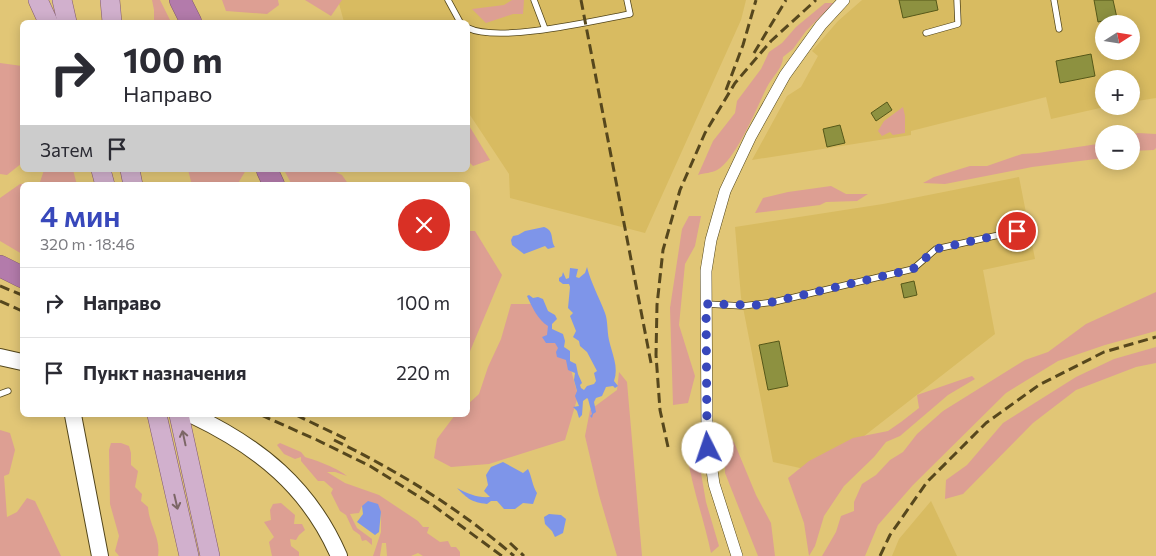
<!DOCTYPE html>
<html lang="ru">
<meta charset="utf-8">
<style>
body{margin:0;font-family:Commissioner,sans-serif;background:#f7f7f7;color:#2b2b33;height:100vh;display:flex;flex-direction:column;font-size:19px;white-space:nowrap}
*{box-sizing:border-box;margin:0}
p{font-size:16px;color:#7c7c81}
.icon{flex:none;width:28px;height:28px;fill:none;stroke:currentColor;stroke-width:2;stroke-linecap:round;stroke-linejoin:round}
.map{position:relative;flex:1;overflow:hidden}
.sheet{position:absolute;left:20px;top:182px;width:450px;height:235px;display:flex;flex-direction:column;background:#fff;border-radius:8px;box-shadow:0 2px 12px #0003}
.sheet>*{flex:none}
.hud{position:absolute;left:20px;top:20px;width:450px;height:152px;border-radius:8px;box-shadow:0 2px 12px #0003;background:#fff;color:#2b2b33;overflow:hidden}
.needle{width:32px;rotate:78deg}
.fabs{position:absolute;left:1095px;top:15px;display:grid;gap:10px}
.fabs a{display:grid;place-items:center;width:45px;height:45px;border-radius:50%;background:#fff;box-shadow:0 2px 12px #0003;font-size:25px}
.pin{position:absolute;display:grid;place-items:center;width:42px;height:42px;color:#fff;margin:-21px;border:2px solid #fff;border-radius:50%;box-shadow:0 1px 5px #0007}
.me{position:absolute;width:55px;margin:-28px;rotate:356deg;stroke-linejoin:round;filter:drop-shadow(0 0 4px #0008)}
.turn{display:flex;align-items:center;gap:18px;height:105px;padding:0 20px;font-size:22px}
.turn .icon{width:65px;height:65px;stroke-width:2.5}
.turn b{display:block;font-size:35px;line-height:42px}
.then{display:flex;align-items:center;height:48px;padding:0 20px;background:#0003;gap:10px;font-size:19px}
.round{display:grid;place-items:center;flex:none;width:52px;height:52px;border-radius:26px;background:#f7f7f7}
.overview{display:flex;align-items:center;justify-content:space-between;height:85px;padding:0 20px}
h1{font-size:30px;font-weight:600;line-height:38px;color:#3848bb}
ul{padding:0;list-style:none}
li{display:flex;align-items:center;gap:15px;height:70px;padding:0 20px;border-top:1px solid #e1e1e2}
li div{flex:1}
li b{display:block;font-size:19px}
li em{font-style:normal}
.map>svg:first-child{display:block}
</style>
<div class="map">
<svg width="1156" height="556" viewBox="0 0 1156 556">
<rect width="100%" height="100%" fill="#e1c676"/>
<!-- built -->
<g fill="#d8bb61" fill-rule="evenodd">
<polygon points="338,0 746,0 741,20 645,233 510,198 509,174 468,112 468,22 344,22"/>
<path d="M862 0H1156V98L1131 102V79H1104V106H1109L1051 119 1046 97 911 131V135L752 160 787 96 801 87 818 56 812 51 838 21ZM1104 24H1131V51H1104Z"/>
<polygon points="1019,177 1035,259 983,270 995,334 818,472 773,462 741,297 735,227 883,204"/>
<polygon points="931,501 957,556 892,556 899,539"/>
</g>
<!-- green -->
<g fill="#dd9f93">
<polygon points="152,0 160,0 171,22 154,22 154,10"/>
<polygon points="222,0 278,0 279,5 267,14 226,11"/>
<polygon points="305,0 342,0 331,16"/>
<polygon points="512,0 524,0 523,14 513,14 486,23 472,9 504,5"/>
<path d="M825 3H834L806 31 793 49 783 57C783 68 772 77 767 87 757 107 736 160 717 170 712 173 704 173 698 175L713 141 735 113 737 101 761 69 769 52 782 43 796 27Z"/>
<polygon points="0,63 22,66 22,163 7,175 0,174"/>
<polygon points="903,107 905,116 905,133 893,135 890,132 882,136 878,131 884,121"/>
<polygon points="468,124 490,160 473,166 468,161"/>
<polygon points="1138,133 1156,134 1156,148 1154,150 1131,151 1131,135"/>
<polygon points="1104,143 1104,158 1032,167 945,184 923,183 934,177 970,166 987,166 1022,154 1038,153"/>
<polygon points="44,170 73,170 77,185 22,185 22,254 0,241 0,198 20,184 40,182"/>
<polygon points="188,170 246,170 237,185 192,185"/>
<polygon points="284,170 331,170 342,175 349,185 292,185"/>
<polygon points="831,186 846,194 868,194 857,201 826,202 820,205 755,213 763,198 788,192"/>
<polygon points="689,216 701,216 695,246 685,264 679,325 695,376 688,403 673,405 670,308 682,229"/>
<polygon points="468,231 475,231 502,275 468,356"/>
<polygon points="1156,292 1156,331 1105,345 1058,361 1006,393 913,485 878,525 865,556 822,556 836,532 841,516 854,511 854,502 862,484 876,475 890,460 903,452 917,434 943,411 1025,360 1048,352 1086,324"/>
<polygon points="511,304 534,304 556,336 570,366 578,396 565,440 489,464 451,467 434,458 437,439 455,415 468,415 468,404 479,394 488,367 501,339"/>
<polygon points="1156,347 1156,363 1136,367 1076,390 1033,423 963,494 945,499 946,480 967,465 1003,423 1076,377 1114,359"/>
<polygon points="619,372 627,382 642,556 617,556 599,495 585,436 590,410 617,390"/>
<polygon points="972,376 975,379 948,395 900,436 886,442 874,457 844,486 824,516 815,546 809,556 804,523 788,478 809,461 853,438 888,431 901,422 919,408 917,395"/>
<polygon points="0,430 10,433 15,450 9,474 4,476 7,517 17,512 27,498 35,501 61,556 0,556"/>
<polygon points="726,439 734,442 756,495 771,523 775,556 758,556 725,473"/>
<path d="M111 443H121L129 446 131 453V465L138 471 135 487 142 494 141 501 148 507C149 525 161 538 158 556H119L115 551 119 536 110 504 109 450Z"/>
<path d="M280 443 301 452 305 457C316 460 339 469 347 476L335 472H327L345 483 379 495 418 521 423 527H429L427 533 440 542 448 541 451 547H456L460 552V556H423L418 553 411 556H387L386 543H382L380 556H373L381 532V512L362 506 359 513 350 514 357 528 372 539V545L366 540 362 541 360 535 353 530 346 515 340 511 331 493 333 489 324 481H318L301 461V457L295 459 284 454 277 445Z"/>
<path d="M697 450 706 502 719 546 711 553C704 519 692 488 687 454Z"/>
<polygon points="281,503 295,515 294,524 302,524 305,530 299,535 296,540 290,539 291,546 299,552 299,556 272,556 269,542 274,537 264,522 271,520 270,510 273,504"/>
</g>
<!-- water -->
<g fill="#7e95e9">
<path d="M544 227C555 231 550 240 555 247L548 249 545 246 524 254 512 245 511 240 513 236 518 235 525 231Z"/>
<path d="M587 267C591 283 599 297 605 313 608 321 607 331 609 340 612 354 619 367 614 381L618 386 615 388 613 386 606 387 602 396 596 398 594 402 596 412 593 414 592 418 590 416 592 414 588 399 587 398 583 401 582 415 579 418 577 411 573 407 579 406 575 396 577 391 574 380 575 373 568 370 566 360 557 357 556 352 558 348 555 343H546L542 337 547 335 548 326C538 320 532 307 527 296L529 295 533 298 538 297 543 299 548 311 555 315 557 319 552 324V329L563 334 565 341 564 347 570 351V361L576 364 578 374 582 383 580 385 581 388 584 390 587 386 594 384 596 381 594 373 597 371 587 352 580 346 579 341 573 337 576 331 570 316 573 313 568 308 570 287 569 284H563L559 281V278L562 276 563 272 566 279 569 278 570 268 578 269 576 277 579 278 585 273Z"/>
<path d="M503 462 523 473 528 469C532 477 532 485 537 493L533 504 523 503 515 509H504L497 501H491L487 504C471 502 468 499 457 488 468 494 478 498 490 497L484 491 488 485 486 475 491 467Z"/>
<polygon points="368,501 378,504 381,512 379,532 375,535 357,522 363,514 362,506"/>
<polygon points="549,514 561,515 566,519 563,533 555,537 552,531 545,524 544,517"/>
</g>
<!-- building -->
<g fill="#8d9140" stroke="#565819">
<polygon points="899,0 936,0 938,10 903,18"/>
<polygon points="1094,0 1113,0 1117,18 1098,22"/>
<polygon points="1091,54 1095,76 1060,83 1056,61"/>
<polygon points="887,102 892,110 876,121 871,113"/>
<polygon points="840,125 845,143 827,147 823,129"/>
<polygon points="914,281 917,295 904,298 901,284"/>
<polygon points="779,341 788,386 768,390 759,345"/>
</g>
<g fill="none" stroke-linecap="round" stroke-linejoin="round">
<defs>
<g id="lane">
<polyline points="448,0 460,22"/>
<polyline points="534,0 545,29"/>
<polyline points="1054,0 1059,29"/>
<path d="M468 28C499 43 593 21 630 14L627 0"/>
<polyline points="926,33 958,24 957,0"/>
<polyline points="706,304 743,306 774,302 913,269 936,249 1017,231"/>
<polyline points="0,394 8,391"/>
</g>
<polyline id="street" points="737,556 714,484 707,435 706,271 711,240 725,191 751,136 785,75 821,25 844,0"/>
<g id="secondary">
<polyline points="0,357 22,362"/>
<polyline points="73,415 100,556"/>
<path d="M192 415C259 447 309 487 339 556"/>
</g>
<g id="primary">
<polyline points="38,0 48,22"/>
<polyline points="62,0 67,22"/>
<polyline points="110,0 112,22"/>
<polyline points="101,170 105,185"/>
<polyline points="130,170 133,185"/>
<polyline points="157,415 189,556"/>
<polyline points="179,415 210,556"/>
</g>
<g id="highway">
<polyline points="180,0 191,22"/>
<polyline points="267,170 274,185"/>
<polyline points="0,266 22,277"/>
</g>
</defs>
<!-- lane casing -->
<use href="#lane" stroke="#52451a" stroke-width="7"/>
<!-- street casing -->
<use href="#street" stroke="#52451a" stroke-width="12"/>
<!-- secondary casing -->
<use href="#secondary" stroke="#52451a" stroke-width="18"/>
<!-- primary casing -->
<use href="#primary" stroke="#825a6f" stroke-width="20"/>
<!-- highway casing -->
<use href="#highway" stroke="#825a6f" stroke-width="22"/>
<!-- lane -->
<use href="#lane" stroke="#fff" stroke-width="5.5"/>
<!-- street -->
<use href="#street" stroke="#fff" stroke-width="11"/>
<!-- secondary -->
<use href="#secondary" stroke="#fff" stroke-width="16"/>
<!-- primary -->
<use href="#primary" stroke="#d1b0cd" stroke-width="19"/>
<!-- highway -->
<use href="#highway" stroke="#b37bab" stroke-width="21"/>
<!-- rail -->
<g stroke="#56471d" stroke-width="3" stroke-dasharray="10 5" stroke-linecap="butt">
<polyline points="581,0 651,363"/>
<polyline points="754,53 786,0"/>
<polyline points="726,90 743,45 756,0"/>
<polyline points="0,286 22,295"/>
<polyline points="0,301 22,311"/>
<polyline points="261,415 317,440 370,466 434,506 502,556"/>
<polyline points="296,415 346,439"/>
<path d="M334 440C398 471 460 509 514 556"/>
<polyline points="668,447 660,410 656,355 657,305 663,250 680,190 705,133 735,83 771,41 816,0"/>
<polyline points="510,543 524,556"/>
<polyline points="880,556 890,535 927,482 986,423 1039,385 1104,352 1156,337"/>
</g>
</g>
<!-- one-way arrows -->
<defs><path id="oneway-shaft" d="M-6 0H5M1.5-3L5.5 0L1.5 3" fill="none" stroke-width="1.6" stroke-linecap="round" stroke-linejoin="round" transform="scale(1.25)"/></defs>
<g stroke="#7c6666">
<use href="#oneway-shaft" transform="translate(184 438) rotate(-102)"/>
<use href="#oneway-shaft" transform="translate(176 502) rotate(77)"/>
</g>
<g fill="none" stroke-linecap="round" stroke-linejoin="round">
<!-- route -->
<polyline stroke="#3848bb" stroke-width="9" stroke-dasharray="0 16.2" points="708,448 707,435 706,304 759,305 807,294 913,269 936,249 1017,231"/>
</g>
</svg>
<div class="fabs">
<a><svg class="needle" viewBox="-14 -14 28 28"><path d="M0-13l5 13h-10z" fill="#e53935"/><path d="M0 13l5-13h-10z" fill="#7c7c81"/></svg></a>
<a>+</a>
<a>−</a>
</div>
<div class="pin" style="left:1017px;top:231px;background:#d93025"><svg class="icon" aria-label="arrive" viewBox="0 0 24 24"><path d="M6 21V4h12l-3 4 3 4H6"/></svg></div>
<svg class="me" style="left:708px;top:448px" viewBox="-20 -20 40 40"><circle r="19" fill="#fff"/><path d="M0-13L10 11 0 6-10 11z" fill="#3848bb"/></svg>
<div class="hud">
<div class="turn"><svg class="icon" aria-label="right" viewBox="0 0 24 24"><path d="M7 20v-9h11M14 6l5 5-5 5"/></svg><div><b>100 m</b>Направо</div></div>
<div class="then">Затем<svg class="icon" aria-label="arrive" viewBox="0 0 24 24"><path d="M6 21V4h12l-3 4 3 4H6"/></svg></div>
</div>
<section class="sheet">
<div class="overview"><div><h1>4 мин</h1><p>320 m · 18:46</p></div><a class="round" style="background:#d93025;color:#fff"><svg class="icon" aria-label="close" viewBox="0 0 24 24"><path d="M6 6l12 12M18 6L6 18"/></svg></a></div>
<ul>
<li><svg class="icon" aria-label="right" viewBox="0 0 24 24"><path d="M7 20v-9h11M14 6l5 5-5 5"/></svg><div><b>Направо</b></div><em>100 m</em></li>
<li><svg class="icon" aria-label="arrive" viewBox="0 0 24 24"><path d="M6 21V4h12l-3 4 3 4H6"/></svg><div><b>Пункт назначения</b></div><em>220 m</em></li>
</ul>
</section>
</div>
